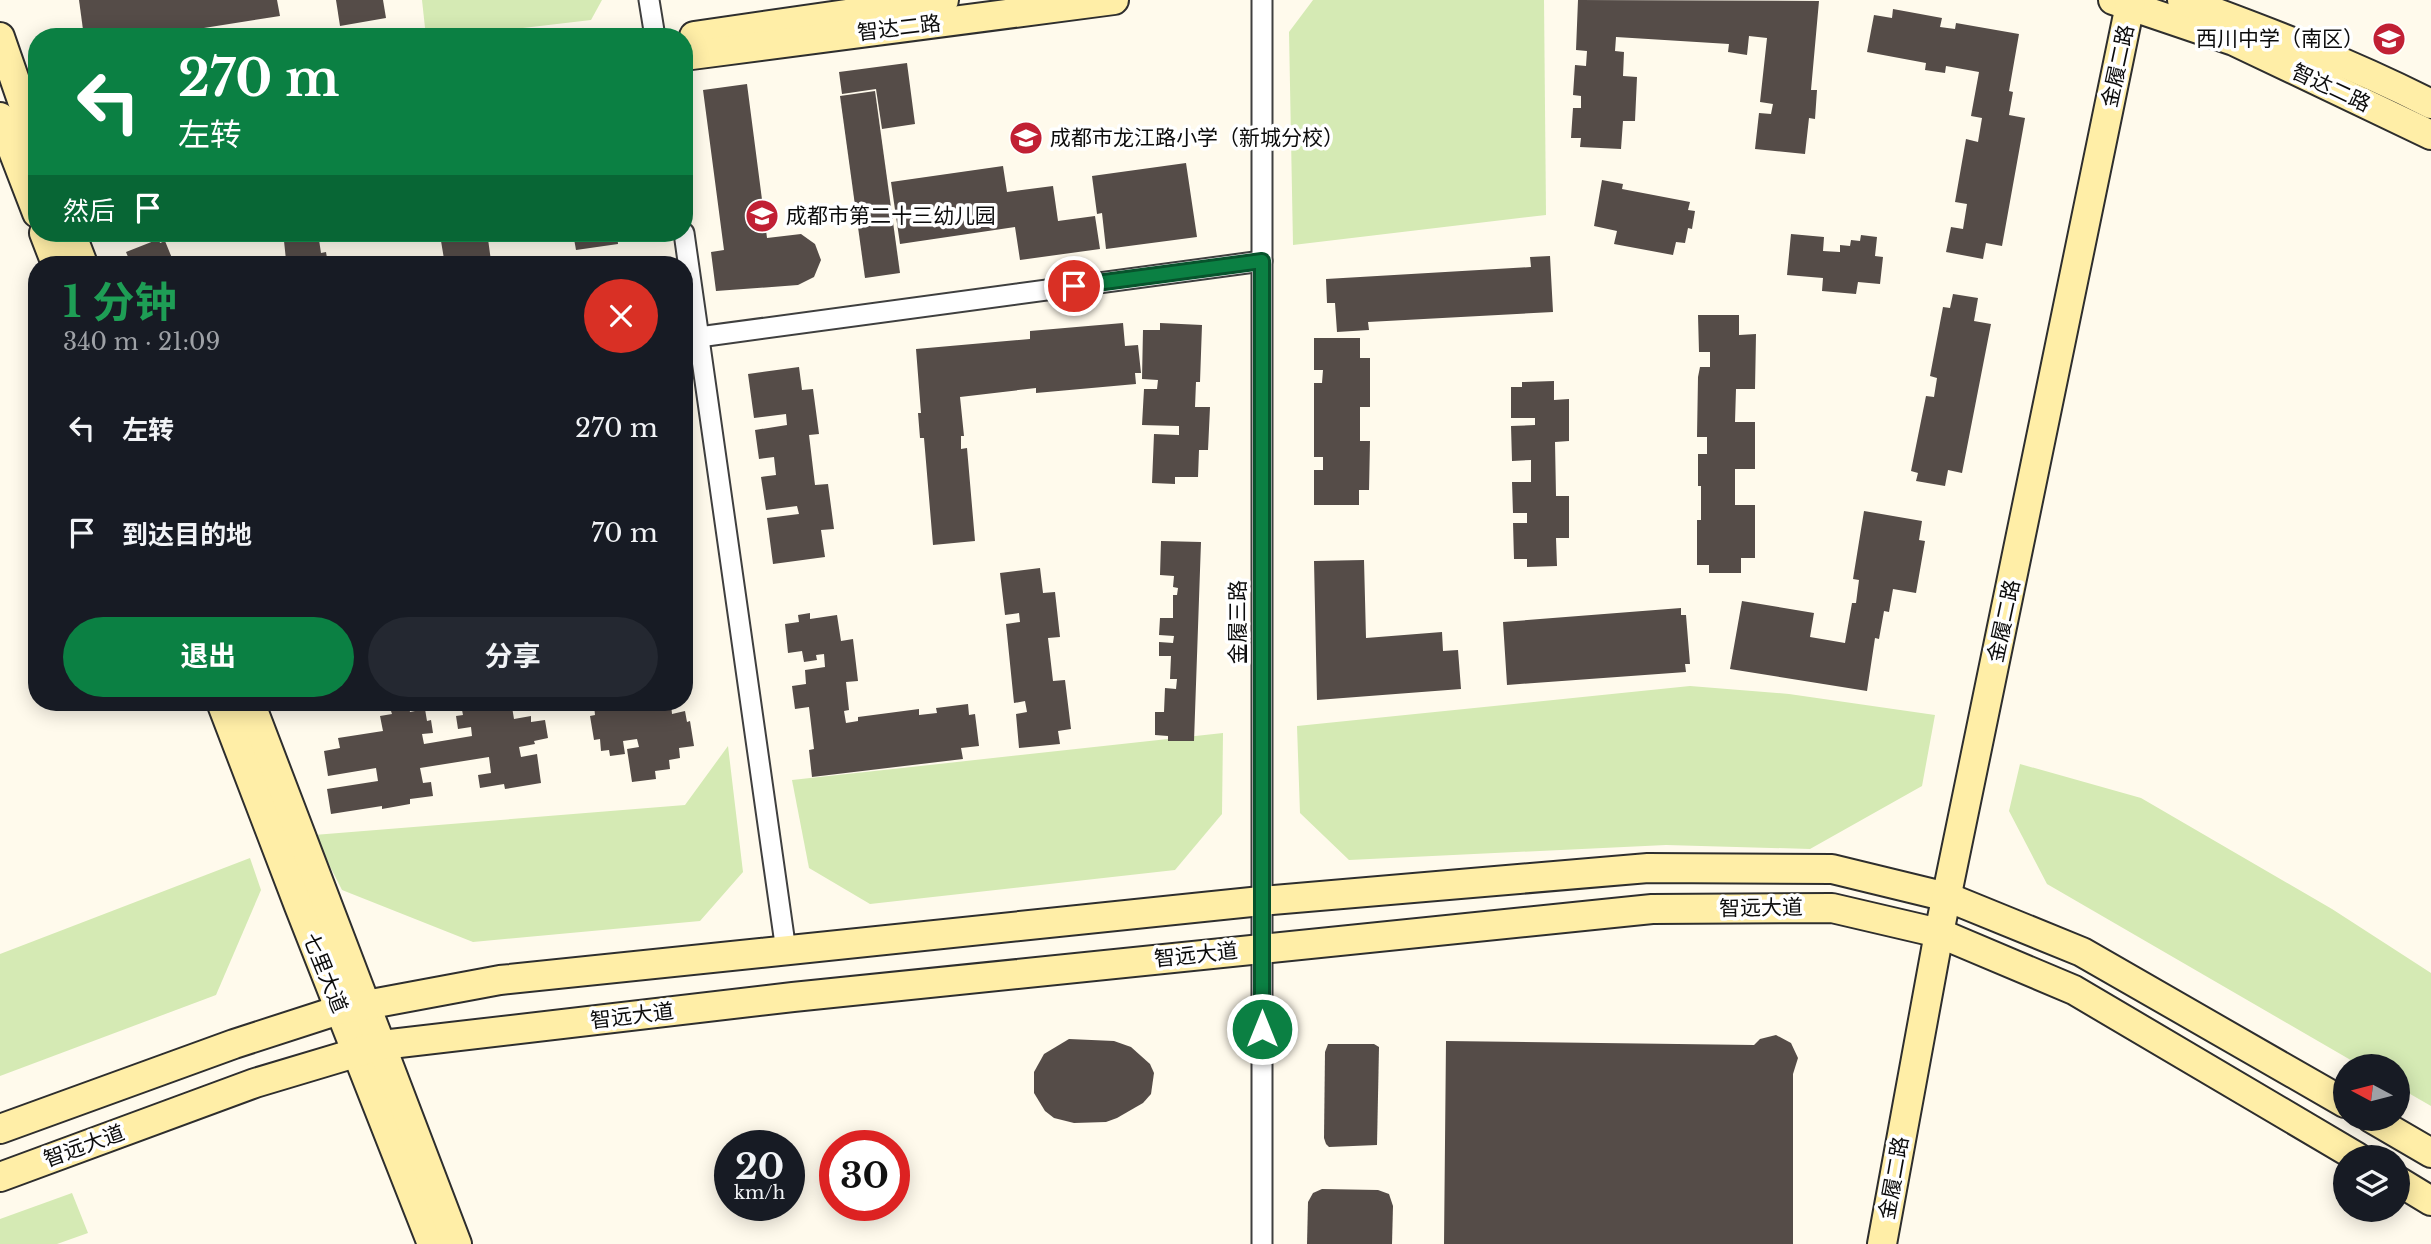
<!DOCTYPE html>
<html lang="zh">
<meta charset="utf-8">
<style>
body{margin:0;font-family:"Libre Baskerville","Noto Sans SC",serif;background:#242831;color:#f1f3f6;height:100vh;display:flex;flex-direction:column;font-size:26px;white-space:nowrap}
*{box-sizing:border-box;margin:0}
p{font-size:23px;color:#9ea1a6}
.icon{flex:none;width:38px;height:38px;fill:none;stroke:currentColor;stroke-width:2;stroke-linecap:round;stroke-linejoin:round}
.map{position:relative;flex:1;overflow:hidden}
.drawer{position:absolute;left:28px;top:256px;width:665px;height:455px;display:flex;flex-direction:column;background:#171b24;border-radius:28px;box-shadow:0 4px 18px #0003}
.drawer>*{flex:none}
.hud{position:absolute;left:28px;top:28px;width:665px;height:214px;border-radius:28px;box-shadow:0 4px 18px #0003;background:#0b8043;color:#fff;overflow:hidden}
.needle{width:46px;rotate:277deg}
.buttons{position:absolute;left:2333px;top:1054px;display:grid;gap:14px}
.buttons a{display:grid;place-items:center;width:77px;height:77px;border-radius:50%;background:#171b24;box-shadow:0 4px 18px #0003;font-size:35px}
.speed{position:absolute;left:714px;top:1130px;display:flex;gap:14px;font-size:35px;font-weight:700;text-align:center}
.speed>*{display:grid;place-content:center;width:91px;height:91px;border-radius:50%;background:#171b24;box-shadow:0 4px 18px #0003;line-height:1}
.speed small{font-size:18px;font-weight:400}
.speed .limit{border:10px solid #d22;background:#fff;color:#111}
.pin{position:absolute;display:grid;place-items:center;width:60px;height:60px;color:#fff;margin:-30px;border:4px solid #fff;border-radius:50%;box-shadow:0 2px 7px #0007}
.me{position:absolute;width:77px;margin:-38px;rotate:0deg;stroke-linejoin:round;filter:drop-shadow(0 0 5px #0008)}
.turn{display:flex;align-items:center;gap:24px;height:147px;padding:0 35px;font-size:32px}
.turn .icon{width:91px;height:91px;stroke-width:2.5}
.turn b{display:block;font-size:49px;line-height:60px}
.then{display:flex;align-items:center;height:66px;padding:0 35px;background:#0003;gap:14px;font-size:26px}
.round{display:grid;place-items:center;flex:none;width:74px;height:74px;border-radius:37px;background:#242831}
.overview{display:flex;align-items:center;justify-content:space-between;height:119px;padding:0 35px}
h1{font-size:42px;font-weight:700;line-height:52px;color:#1e9e55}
.cta{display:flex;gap:14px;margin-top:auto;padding:14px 35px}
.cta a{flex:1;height:80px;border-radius:42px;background:#0b8043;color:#fff;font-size:28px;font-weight:700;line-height:80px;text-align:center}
.cta a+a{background:#242831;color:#f1f3f6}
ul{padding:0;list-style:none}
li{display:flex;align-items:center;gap:21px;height:105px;padding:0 35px}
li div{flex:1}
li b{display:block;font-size:26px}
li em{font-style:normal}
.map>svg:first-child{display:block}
</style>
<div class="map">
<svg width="2431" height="1244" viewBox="0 0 2431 1244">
<rect width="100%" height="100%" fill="#fffaec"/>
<!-- green -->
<g fill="#d5eab4">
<polygon points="422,0 602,0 591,20 448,37 426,37"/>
<polygon points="1313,0 1544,0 1546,215 1293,245 1289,32"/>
<polygon points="1690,686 1789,694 1935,715 1922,786 1810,849 1666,845 1349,860 1300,813 1297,726"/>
<polygon points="1223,733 1222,814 1175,870 870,904 809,868 792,780"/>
<polygon points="728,746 743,872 700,921 473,942 342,890 314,835 685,805"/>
<polygon points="2020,764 2141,798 2332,909 2431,973 2431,1106 2398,1087 2398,1066 2361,1066 2047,884 2009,811"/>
<polygon points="250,858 261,890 216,995 0,1076 0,954"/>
<polygon points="72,1193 88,1233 57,1244 0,1244 0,1219"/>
</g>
<!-- building -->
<g fill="#554c48">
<polygon points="79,0 277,0 280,16 147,37 84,37"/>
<polygon points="336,0 383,0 386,18 340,26"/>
<polygon points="1578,0 1819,1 1811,90 1817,90 1815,119 1809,118 1805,154 1755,149 1759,113 1771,114 1773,104 1760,102 1767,38 1749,36 1747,55 1728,52 1729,44 1616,37 1615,51 1624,52 1623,76 1637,77 1635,121 1623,121 1621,149 1580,147 1581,138 1571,138 1573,108 1581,108 1581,96 1573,95 1575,65 1586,66 1587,51 1576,50"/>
<polygon points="1893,9 1942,18 1940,27 1955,29 1956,23 2019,34 2009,91 2013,92 2009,115 2025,118 2002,246 1986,243 1983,259 1946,252 1951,227 1963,229 1967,204 1955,202 1966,139 1978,142 1982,118 1971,116 1979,72 1946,66 1945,73 1925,70 1926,63 1867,52 1874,15 1892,18"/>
<polygon points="907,63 915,124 882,129 876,89 842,94 839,72"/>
<polygon points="747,84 767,238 801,234 815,244 821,260 814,277 798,285 716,291 711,252 724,250 703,90"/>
<polygon points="875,91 900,273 865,278 840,96"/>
<polygon points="1186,163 1197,237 1106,249 1102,213 1097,214 1092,176"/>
<polygon points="1003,166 1007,192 1053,186 1058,221 1095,216 1100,249 1020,260 1015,227 900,244 891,182"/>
<polygon points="1602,180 1623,184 1622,189 1690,202 1688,210 1695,211 1692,229 1688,228 1685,243 1676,242 1673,255 1614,244 1617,231 1594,226"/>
<polygon points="273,233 318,233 321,253 326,252 328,264 278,264 278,261 286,260 284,241 274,242"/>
<polygon points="446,233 482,233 483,239 488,239 491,261 447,264 446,258 444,259 440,235"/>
<polygon points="573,233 617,233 618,244 576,250"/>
<polygon points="1791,234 1824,237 1823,251 1840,252 1840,245 1850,246 1851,240 1860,241 1861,235 1877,237 1875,256 1883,257 1880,284 1858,282 1856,294 1822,291 1823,278 1787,275"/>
<polygon points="159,239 160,243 165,241 174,263 131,264 126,252"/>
<polygon points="1550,256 1553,312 1368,322 1369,330 1337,332 1335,303 1327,303 1326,279 1531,267 1530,257"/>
<polygon points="1953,294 1978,298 1974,321 1991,324 1962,473 1948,470 1945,486 1916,481 1918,473 1911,471 1926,396 1934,397 1937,378 1930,376 1943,307 1950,308"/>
<polygon points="1698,315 1739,315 1739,335 1756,334 1755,389 1736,389 1735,422 1755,422 1755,469 1735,469 1735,505 1755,505 1755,558 1741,558 1741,573 1709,573 1709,565 1697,565 1697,520 1701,520 1701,486 1698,486 1698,454 1707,454 1707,437 1697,437 1698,377 1700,367 1710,367 1710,352 1699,352"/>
<polygon points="1123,323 1125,346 1138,345 1141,373 1135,373 1136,384 1036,393 1036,388 960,397 964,436 961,436 961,449 967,448 975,541 933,545 924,438 920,438 918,413 921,413 916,349 1030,339 1030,331"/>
<polygon points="1160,323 1202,325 1200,382 1196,382 1195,407 1210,407 1208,450 1199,450 1198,477 1175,477 1175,484 1152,483 1154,434 1179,435 1179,426 1142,425 1144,389 1157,389 1158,380 1142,379 1143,330 1160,330"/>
<polygon points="1314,338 1360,338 1360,358 1370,358 1370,407 1360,407 1360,441 1370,441 1369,490 1359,490 1359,505 1314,505 1314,470 1323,470 1323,457 1314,457 1314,383 1322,383 1323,370 1314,370"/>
<polygon points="799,367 802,390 813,389 819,434 809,435 815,485 828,484 834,529 821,530 825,557 773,564 767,518 799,514 797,506 766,510 761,477 776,475 774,457 759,459 755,430 787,425 786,414 754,418 748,374"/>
<polygon points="1554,381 1554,400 1569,399 1569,441 1555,442 1556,496 1569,496 1569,538 1556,538 1557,566 1527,567 1527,559 1514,559 1513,523 1527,523 1527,513 1513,513 1512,482 1531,482 1531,460 1512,461 1511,426 1535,425 1535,418 1511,418 1511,387 1522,387 1522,382"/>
<polygon points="1864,511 1922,521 1919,540 1925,541 1916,593 1893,589 1889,612 1884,611 1879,639 1875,638 1867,691 1730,669 1742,601 1814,613 1810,637 1845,643 1852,603 1856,603 1859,580 1853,579"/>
<polygon points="1161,541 1201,542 1194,741 1168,741 1168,736 1155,735 1155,712 1164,712 1165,688 1176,689 1177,679 1170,679 1171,656 1159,656 1159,642 1173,643 1174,636 1159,635 1160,618 1173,618 1173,595 1177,595 1178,588 1173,587 1174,576 1160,575"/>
<polygon points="1364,560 1366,638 1442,632 1443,651 1458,650 1461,689 1317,700 1314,561"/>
<polygon points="1040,568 1043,593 1055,592 1060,637 1048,638 1053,681 1065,680 1071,729 1058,731 1060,744 1019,748 1016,714 1027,712 1025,701 1014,703 1006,624 1020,622 1019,613 1005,615 1000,573"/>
<polygon points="1681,608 1681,615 1686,615 1690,664 1685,664 1686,672 1507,685 1503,622"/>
<polygon points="810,613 810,619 837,615 841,641 853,639 858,681 846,682 849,710 844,711 846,723 858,721 858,717 919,709 919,715 937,713 936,708 968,704 969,715 975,714 979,746 961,748 963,759 812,777 809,750 814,749 809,707 795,709 792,686 806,684 805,670 825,667 824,654 816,655 817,660 804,662 802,651 788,653 785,624 799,622 798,615"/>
<polygon points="473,702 505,702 506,708 512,707 514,719 531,716 531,722 545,720 548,738 534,741 535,744 519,747 521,757 537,754 541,783 505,789 504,784 480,788 478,775 491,773 489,757 420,768 423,783 431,782 433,796 410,799 410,804 382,809 382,806 331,814 327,789 378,781 376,768 328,776 324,751 340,748 338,738 383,731 380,716 392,714 391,711 409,708 410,712 425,709 427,721 431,720 433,733 422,734 424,744 472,736 471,727 458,729 456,716 463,715 461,705"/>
<polygon points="603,702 661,702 662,705 671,704 672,714 685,711 687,722 690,721 694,746 679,748 680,758 669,760 670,769 655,771 656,779 632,782 627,749 639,747 637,739 623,741 625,754 610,756 609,750 601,751 600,739 594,740 590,716 595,715 594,705"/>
<polygon points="1776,1035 1791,1043 1798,1058 1793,1074 1793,1244 1444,1244 1446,1041 1754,1045 1760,1039"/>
<polygon points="1069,1039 1114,1041 1131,1047 1150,1064 1154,1073 1151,1094 1143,1103 1117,1118 1106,1122 1074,1123 1054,1118 1045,1111 1034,1093 1034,1072 1044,1054"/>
<polygon points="1328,1044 1374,1044 1379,1047 1377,1145 1329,1147 1326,1144 1324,1138 1325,1052"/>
<polygon points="1322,1189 1378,1190 1389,1194 1393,1206 1392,1244 1307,1244 1308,1202 1313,1193"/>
</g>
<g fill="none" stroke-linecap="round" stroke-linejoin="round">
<defs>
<g id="street">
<polyline points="649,0 655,37"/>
<polyline points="1262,0 1262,1244"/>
<polyline points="684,233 786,951"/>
<polyline points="699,337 1262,261"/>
</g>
<g id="secondary">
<polyline points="2113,0 2234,41 2431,135"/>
<path d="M2182 0C2266 31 2351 63 2431 104"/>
<polyline points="694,36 944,0"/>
<polyline points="0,37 37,144"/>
<polyline points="684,56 1114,0"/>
<polyline points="0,117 37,213"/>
<polyline points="44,233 56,264"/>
<polyline points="71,233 83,264"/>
<polyline points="221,702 299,906 432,1244"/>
<polyline points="250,702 457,1244"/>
<polyline points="2371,1118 2431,1153"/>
<polyline points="0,1129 234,1044 339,1010 500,980 1261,901 1648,868 1832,869 1947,897 2082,952 2345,1103"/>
<polyline points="0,1177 255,1083 382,1045 793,997 1652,909 1832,908 1939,933 2074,990 2357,1157"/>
<polyline points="2398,1181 2431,1201"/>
<polyline points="1882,1244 1939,933 2131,0"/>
</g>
</defs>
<!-- street casing -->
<use href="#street" stroke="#3f3f3f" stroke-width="23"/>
<!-- secondary casing -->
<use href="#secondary" stroke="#2e2e2e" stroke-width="32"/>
<!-- street -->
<use href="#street" stroke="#fff" stroke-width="19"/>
<!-- secondary -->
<use href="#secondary" stroke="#ffeea7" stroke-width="28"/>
</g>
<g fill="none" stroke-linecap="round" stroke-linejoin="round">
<defs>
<polyline id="route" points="1074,286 1262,261 1262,1029"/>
</defs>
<!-- route casing -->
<use href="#route" stroke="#07532c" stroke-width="18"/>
<!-- route -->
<use href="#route" stroke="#0b8043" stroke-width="12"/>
</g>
<!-- icons -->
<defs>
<symbol id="school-disc" viewBox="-11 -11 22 22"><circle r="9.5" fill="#c12034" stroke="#fff"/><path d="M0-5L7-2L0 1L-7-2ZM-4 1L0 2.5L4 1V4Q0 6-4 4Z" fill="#fff"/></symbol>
</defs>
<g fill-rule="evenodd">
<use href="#school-disc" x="2370" y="20" width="38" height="38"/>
<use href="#school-disc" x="1007" y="119" width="38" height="38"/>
<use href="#school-disc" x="743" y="197" width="38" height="38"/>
</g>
<g text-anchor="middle" stroke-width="7" stroke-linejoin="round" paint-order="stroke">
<!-- street labels -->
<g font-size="21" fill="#0c0c0c" stroke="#fff">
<text transform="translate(899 28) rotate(-7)" y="7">智达二路</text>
<text transform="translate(2118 66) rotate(-78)" y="7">金履二路</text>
<text transform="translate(2331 88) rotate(25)" y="7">智达二路</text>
<text transform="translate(2004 621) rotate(-78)" y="7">金履二路</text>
<text transform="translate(1238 622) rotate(-90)" y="7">金履三路</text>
<text transform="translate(1761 908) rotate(-1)" y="7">智远大道</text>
<text transform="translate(1196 955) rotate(-6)" y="7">智远大道</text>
<text transform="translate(325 973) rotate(68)" y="7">七里大道</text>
<text transform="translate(632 1016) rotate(-7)" y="7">智远大道</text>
<text transform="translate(84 1146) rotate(-20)" y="7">智远大道</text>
<text transform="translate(1894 1178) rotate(-80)" y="7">金履二路</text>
</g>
<!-- poi labels -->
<g font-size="21" fill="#0c0c0c" stroke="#fff" text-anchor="start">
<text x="2364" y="46" text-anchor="end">西川中学（南区）</text>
<text x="1050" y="145">成都市龙江路小学（新城分校）</text>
<text x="786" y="223">成都市第二十三幼儿园</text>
</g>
</g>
</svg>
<div class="buttons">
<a><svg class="needle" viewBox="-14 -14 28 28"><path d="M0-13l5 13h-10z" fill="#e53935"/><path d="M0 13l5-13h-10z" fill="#9ea1a6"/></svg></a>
<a><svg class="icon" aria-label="layers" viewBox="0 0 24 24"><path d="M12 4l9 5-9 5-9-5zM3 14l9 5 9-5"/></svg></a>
</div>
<div class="speed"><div>20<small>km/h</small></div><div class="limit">30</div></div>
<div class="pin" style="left:1074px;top:286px;background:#d93025"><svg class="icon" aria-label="arrive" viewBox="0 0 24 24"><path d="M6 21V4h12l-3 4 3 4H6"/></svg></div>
<svg class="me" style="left:1262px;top:1029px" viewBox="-20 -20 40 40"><circle r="17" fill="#0b8043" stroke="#fff" stroke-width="3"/><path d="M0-11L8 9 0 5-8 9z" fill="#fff"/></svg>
<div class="hud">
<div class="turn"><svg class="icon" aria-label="left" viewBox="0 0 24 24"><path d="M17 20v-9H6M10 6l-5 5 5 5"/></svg><div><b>270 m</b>左转</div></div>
<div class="then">然后<svg class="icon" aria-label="arrive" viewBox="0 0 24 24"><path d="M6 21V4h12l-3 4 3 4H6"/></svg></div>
</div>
<section class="drawer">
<div class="overview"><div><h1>1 分钟</h1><p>340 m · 21:09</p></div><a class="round" style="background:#d93025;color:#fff"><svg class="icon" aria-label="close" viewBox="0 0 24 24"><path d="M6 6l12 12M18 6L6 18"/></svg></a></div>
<ul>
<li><svg class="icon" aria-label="left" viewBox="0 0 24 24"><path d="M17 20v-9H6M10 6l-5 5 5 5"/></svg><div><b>左转</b></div><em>270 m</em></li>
<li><svg class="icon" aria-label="arrive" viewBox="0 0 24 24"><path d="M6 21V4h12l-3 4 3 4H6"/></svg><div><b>到达目的地</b></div><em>70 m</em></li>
</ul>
<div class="cta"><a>退出</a><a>分享</a></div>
</section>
</div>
